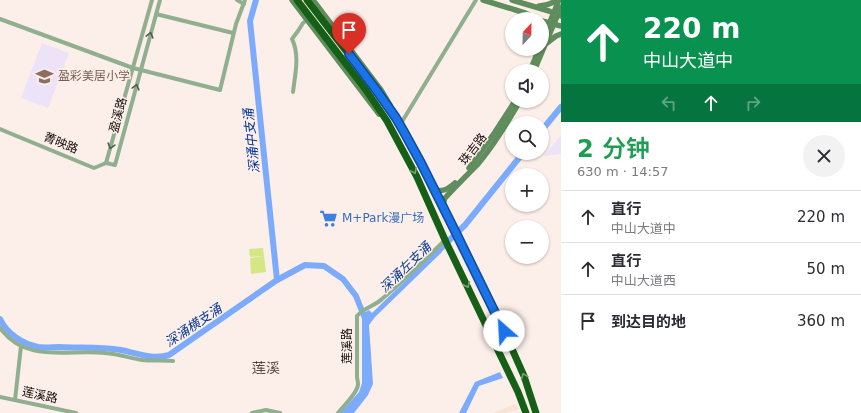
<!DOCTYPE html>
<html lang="zh">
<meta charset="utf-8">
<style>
body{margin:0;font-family:"DejaVu Sans","Noto Sans SC",sans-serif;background:#f2f2f3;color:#2b2b33;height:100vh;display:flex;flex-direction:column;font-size:15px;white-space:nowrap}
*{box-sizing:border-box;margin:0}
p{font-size:13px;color:#7c7c81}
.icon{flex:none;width:22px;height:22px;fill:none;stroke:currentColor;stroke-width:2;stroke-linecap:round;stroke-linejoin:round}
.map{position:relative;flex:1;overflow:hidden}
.panel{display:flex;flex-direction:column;background:#fff;width:300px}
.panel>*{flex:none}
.banner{background:#08914f;color:#fff;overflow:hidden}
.needle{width:26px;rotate:22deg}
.tools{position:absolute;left:505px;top:12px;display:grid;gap:8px}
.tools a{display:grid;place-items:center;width:44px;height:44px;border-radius:50%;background:#fff;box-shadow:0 1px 3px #0004;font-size:20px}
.pin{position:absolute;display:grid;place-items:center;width:34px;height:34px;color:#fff;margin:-41px -17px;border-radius:50% 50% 50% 0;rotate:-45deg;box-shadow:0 0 4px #0007}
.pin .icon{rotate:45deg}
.me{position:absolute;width:44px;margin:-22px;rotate:334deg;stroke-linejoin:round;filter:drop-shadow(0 0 3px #0008)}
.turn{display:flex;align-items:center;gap:14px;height:84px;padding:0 16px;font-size:18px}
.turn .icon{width:52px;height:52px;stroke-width:2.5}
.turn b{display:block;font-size:28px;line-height:34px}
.lanes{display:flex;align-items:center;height:38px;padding:0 16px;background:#0003;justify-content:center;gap:20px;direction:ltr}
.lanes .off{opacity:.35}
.round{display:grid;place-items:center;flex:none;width:42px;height:42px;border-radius:21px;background:#f2f2f3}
.summary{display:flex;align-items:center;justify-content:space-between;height:68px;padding:0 16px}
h1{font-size:24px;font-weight:600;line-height:30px;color:#1e9e55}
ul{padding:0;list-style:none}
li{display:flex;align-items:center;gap:12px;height:52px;padding:0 16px;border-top:1px solid #e1e1e2}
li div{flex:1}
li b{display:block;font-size:15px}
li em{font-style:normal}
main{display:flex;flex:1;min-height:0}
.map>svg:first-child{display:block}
</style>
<main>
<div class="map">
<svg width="561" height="413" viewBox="0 0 561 413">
<rect width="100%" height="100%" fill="#fceee9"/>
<!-- industrial -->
<polygon fill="#f8e3d5" points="515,404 519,409 505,413 493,413"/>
<!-- education -->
<g fill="#ede3f8">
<polygon points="42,43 69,53 48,108 21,98"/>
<polygon points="561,135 561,154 544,156"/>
</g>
<!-- green -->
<g fill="#d5e785">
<polygon points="263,248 264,256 250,257 249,249"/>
<polygon points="264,256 265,264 257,265 265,264 266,272 251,274 250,258"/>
</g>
<!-- water -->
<g fill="#7dabfc">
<polygon points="439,248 442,252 375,317 369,325 373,384 368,395 354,413 340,413 359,392 362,383 362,314 369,310 372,313"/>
<polygon points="500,372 503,378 479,386 466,413 459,413 475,382"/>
</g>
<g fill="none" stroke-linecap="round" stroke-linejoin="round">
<!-- river -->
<g stroke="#7dabfc" stroke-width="6">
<polyline points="256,0 250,21 277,280"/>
<polyline points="542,130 561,107"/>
<polyline points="435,254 465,225 523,153"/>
<path d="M0 319C7 334 23 344 38 347 45 348 53 347 60 347 80 348 101 347 121 350 137 353 152 360 169 355L277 280 305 265 324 266 343 279 356 296 366 321"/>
</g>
<!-- street -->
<g stroke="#90af8e" stroke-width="4">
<polyline points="237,0 244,4"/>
<polyline points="156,14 233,33"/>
<polyline points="0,19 133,68 220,90 236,24 245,0"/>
<path d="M293 92C295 75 300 55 292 39L298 31 303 23 307 20"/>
<polyline points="400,125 476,0"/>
<polyline points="0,129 94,168 106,163 115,165 160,0"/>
<polyline points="106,163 152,0"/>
<path d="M0 328C26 364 68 349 105 353 118 354 130 358 142 360 152 361 163 360 173 361"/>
<polyline points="0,397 76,413"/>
<polyline points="15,400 21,346"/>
<polyline points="252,413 266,410 280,413"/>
<path d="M338 413C343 406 358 393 358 384 358 381 357 379 357 377V316C363 308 375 306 382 299 404 280 425 260 445 240"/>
</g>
<!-- secondary -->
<g stroke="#608d5d" stroke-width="5.5">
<polyline points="292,0 379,114"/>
<polyline points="313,0 381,90 390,105"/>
<polyline points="483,0 525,13 538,19"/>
<polyline points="512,0 549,11 561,16"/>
<path d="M539 6C546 6 551 4 557 0"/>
<polyline points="542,21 561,26"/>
<polyline points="542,41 559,0"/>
<polyline points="547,43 556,36 561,34"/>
<polyline points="530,71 539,49"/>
<polyline points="534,71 561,7"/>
<polyline points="469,168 495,132 515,101"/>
<path d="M433 189C442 193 448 189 455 183"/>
<path d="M444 208 443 204 445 198C456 186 467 175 478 164 494 145 507 123 520 101"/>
</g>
<!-- highway -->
<g stroke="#156016" stroke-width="7">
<polyline points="297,0 366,90 387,121 417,177 446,242 518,392 526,413"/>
<polyline points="307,0 377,91 396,118 404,132 421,163 456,233 508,340 524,376 536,413"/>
</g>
</g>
<!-- one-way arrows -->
<defs><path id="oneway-chevron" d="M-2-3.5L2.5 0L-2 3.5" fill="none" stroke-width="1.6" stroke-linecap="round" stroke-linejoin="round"/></defs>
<g stroke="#515d4c">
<use href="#oneway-chevron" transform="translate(150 35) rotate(-75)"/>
<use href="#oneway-chevron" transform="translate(136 87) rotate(-75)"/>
<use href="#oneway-chevron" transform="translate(111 146) rotate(106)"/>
</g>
<g stroke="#7da075">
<use href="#oneway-chevron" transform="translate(414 171) rotate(63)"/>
<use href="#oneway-chevron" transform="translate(467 285) rotate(65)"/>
<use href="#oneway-chevron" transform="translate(524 376) rotate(-111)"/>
</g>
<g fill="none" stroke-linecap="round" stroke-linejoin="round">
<defs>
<polyline id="route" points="349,54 377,91 396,118 404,132 421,163 456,233 504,331"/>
</defs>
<!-- route casing -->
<use href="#route" stroke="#114b97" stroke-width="10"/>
<!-- route -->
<use href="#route" stroke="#1a73e8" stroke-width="7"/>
</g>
<!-- icons -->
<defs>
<symbol id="school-bare" viewBox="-9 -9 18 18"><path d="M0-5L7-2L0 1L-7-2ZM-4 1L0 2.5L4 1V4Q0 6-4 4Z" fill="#8d6e63" stroke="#fceee9" stroke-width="2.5" paint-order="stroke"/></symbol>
<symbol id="supermarket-bare" viewBox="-9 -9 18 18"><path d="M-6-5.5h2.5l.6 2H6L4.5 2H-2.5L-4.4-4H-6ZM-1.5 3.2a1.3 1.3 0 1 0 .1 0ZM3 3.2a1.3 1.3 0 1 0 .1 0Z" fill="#3f7fe0" stroke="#fceee9" stroke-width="2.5" paint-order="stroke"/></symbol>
</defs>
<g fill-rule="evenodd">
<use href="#school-bare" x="32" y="64" width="25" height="25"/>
<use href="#supermarket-bare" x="316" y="206" width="25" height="25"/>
</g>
<g text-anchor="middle" stroke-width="3" stroke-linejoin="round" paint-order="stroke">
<!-- education labels -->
<g font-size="12" fill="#785e54" stroke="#fceee9" text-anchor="start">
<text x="58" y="80">盈彩美居小学</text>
</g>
<!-- street labels -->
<g font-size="12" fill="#120b09" stroke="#fceee9">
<text transform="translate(118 115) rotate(-75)" y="4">盈溪路</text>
<text transform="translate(61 143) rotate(22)" y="4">菁映路</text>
<text transform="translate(473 149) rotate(-52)" y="4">珠吉路</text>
<text transform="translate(347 346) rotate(-90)" y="4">莲溪路</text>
<text transform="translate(40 395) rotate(12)" y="4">莲溪路</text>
</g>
<!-- shop labels -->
<g font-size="12" fill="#366cbe" stroke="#fceee9" text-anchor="start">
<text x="342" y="222">M+Park漫广场</text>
</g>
<!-- water labels -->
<g font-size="13" font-style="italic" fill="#063894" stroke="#fceee9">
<text transform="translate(251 141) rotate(-96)" y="5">深涌中支涌</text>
<text transform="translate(405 267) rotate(-44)" y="5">深涌左支涌</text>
<text transform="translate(193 325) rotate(-34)" y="5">深涌横支涌</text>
</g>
<!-- quarter labels -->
<g font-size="14" fill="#5a4841" stroke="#fceee9">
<text x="266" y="373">莲溪</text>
</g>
</g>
</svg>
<div class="tools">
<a><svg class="needle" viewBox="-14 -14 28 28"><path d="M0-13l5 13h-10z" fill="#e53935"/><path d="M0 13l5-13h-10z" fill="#7c7c81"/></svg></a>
<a><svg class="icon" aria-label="sound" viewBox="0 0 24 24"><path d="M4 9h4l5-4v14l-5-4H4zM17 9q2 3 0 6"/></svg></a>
<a><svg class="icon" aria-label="search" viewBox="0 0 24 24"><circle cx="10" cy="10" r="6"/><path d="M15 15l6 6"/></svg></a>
<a>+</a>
<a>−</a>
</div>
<div class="pin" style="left:349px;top:54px;background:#d93025"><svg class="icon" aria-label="arrive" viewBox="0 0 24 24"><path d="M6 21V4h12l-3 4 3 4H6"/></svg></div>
<svg class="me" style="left:504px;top:331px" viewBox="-20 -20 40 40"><circle r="19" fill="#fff"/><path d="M0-13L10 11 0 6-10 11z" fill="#1a73e8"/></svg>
</div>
<section class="panel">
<div class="banner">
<div class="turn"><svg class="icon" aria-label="ahead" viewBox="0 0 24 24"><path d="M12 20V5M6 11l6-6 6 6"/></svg><div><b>220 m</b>中山大道中</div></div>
<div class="lanes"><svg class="icon off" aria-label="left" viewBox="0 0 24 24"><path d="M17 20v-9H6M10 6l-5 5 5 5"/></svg><svg class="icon" aria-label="ahead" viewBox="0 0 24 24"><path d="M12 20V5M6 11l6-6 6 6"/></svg><svg class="icon off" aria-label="right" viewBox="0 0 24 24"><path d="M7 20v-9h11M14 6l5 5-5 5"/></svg></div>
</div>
<div class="summary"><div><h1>2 分钟</h1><p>630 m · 14:57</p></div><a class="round"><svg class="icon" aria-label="close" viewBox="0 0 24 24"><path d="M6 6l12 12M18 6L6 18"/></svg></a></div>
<ul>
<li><svg class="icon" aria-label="ahead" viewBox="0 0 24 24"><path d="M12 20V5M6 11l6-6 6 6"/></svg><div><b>直行</b><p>中山大道中</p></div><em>220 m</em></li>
<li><svg class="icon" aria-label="ahead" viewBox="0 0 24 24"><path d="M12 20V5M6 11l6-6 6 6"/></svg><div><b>直行</b><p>中山大道西</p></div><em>50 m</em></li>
<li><svg class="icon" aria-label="arrive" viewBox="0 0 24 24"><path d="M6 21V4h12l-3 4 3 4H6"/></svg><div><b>到达目的地</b></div><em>360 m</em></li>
</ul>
</section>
</main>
